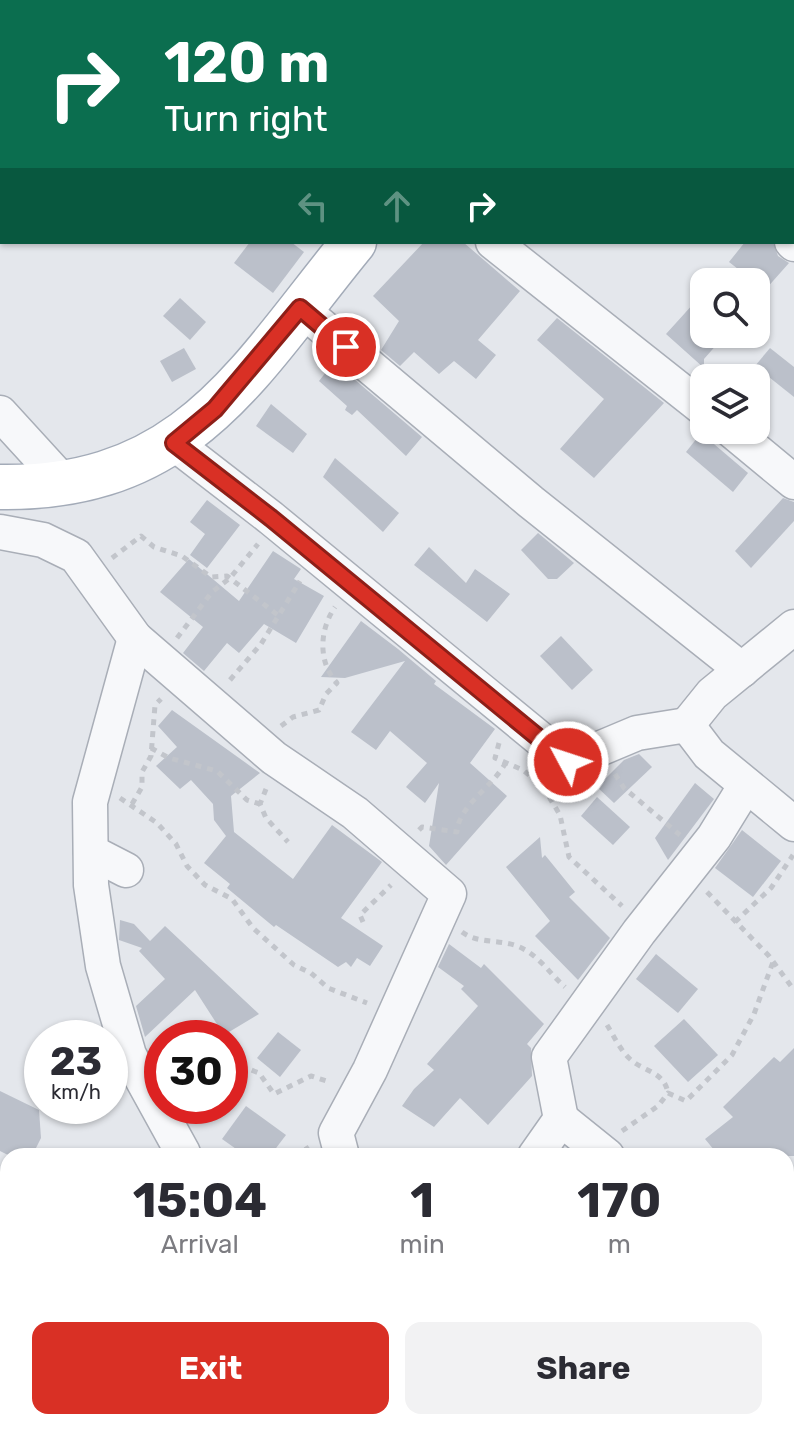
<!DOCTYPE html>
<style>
body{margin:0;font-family:Rubik,sans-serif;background:#f2f2f3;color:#2b2b33;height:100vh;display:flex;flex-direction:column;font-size:30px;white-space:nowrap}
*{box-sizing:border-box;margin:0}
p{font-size:26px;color:#7c7c81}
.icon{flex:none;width:44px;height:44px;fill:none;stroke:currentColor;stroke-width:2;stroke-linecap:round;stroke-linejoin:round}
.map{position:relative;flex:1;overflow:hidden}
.panel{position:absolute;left:0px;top:1148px;width:794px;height:282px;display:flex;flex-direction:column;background:#fff;border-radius:24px 24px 0 0;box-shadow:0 2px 6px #0004}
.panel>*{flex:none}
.guide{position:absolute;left:0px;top:0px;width:794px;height:244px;box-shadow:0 2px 6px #0004;background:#0b6e4f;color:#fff;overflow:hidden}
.tools{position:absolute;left:690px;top:268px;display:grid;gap:16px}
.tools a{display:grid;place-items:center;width:80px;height:80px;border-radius:16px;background:#fff;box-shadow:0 2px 6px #0004;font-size:40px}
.speed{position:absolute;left:24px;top:1020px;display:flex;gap:16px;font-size:40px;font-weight:700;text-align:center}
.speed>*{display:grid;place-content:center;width:104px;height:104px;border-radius:50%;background:#fff;box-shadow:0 2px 6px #0004;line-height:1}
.speed small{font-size:20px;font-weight:400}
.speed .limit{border:12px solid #d22;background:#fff;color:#111}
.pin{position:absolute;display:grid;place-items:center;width:68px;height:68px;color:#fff;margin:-34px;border:4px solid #fff;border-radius:50%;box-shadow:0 2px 8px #0007}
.me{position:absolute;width:88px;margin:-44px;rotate:310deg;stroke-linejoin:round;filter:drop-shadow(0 0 6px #0008)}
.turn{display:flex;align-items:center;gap:28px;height:168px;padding:0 32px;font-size:36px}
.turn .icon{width:104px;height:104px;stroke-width:2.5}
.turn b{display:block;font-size:56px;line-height:68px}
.lanes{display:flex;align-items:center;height:76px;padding:0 32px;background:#0003;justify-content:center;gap:40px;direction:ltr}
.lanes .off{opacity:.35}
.eta{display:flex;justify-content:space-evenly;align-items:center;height:136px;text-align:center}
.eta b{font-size:48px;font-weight:700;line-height:56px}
.action{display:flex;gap:16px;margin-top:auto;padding:16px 32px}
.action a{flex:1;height:92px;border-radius:16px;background:#d93025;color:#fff;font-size:32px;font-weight:700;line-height:92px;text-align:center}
.action a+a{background:#f2f2f3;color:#2b2b33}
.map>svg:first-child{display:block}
</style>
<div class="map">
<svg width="794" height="1429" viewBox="0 0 794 1429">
<rect width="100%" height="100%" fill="#e4e7ec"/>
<!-- building -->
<g fill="#bbc0ca">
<polygon points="250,242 291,242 304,252 273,293 234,263"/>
<polygon points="424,242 463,242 520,291 478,340 496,355 476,379 454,361 439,374 414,352 400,366 381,350 399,321 373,296"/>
<polygon points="745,242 773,242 778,256 789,263 765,290 729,262"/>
<polygon points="704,292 704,334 726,334 704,359 704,368 666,334"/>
<polygon points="180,298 206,322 190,340 163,316"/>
<polygon points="557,318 664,403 594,478 560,449 604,399 537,340"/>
<polygon points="184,348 196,369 172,382 160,361"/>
<polygon points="770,348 794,367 794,397 755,366"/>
<polygon points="334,362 422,437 406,456 357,410 352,415 345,410 347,406 319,381"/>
<polygon points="271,404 307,434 293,453 256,426"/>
<polygon points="701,433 748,473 733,492 686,452"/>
<polygon points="335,458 399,513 383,532 323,477"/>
<polygon points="783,498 794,502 794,521 751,568 735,551"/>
<polygon points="207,500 240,525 207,568 190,555 205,534 190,522"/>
<polygon points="538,533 574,563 557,579 548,579 521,550"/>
<polygon points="429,547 466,583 475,569 510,594 487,622 414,565"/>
<polygon points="273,551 301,569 294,579 324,596 296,643 264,624 239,653 227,643 204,671 183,653 203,627 160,592 189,559 239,601"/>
<polygon points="361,621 398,649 436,681 434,684 495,729 470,763 507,796 446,865 429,846 439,783 425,803 406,787 427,763 390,731 376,750 351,732 405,661 345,678 321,677"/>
<polygon points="561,636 593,670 572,690 540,656"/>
<polygon points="172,710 260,773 231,796 234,832 293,879 332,825 382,862 341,918 383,946 370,966 357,958 351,967 346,962 338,967 276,925 274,927 227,888 230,884 204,863 226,836 214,820 213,804 191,780 180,789 156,766 177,747 158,726"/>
<polygon points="639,754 652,767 614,803 597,787 624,760"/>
<polygon points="695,783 714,799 668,860 655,838"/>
<polygon points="597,797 630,827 613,845 581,816"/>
<polygon points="742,830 781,861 753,897 715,868"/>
<polygon points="540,837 542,858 545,855 575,892 569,897 610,938 578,980 535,936 550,921 506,867"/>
<polygon points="120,920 134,924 150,941 165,926 259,1014 224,1035 195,990 145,1037 136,1006 165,979 139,951 142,948 119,940"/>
<polygon points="449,944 481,968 484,964 544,1024 527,1044 531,1048 532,1076 488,1125 460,1098 434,1127 402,1106 414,1089 434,1070 427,1064 478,1006 461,989 464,986 438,967"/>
<polygon points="656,954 698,989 678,1013 636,979"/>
<polygon points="684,1019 718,1055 688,1082 654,1046"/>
<polygon points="278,1032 301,1050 280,1077 257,1058"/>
<polygon points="794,1048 794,1156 719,1156 705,1139 733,1117 723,1107 774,1057 780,1062"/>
<polygon points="0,1091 39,1110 41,1138 32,1156 10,1156 0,1151"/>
<polygon points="246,1106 286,1135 270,1156 246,1156 222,1139"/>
</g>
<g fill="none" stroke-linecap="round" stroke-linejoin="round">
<defs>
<g id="minor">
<polyline points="284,0 287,2"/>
<polyline points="778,0 780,2"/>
<polyline points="493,242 704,409"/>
<polyline points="792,242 794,244"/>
<polyline points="300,308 531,502 742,670"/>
<polyline points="0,413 64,483"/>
<polyline points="731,430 794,482"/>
<polyline points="174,443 271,518 568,762 637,733 687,725 709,754 794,824"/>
<polyline points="0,532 43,540 76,556 135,638 274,758 355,813 449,894 370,1070 336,1133 342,1156"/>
<polyline points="135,638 90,802 91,885 103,966 129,1055 183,1153 180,1156"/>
<polyline points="687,725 712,694 794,627"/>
<polyline points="91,852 126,870"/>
<polyline points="561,1119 607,1156"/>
<polyline points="535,1156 561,1119 549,1057 639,932 714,837 746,785"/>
<polyline points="0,1331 8,1339"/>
<polyline points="786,1353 794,1362"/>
<polyline points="66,1422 69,1429"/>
<polyline points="339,1422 345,1429"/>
<polyline points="573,1422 579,1429"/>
<polyline points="256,1429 269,1422"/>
</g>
<g id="major">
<polyline points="547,2 549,0"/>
<path d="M0 487C188 490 248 371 354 242"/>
</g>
</defs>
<!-- minor casing -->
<use href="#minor" stroke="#a9aeb7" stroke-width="37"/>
<!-- major casing -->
<use href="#major" stroke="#a3abb8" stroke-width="47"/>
<!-- path -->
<g stroke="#c2c5cb" stroke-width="5" stroke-dasharray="6 6" stroke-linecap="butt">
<polyline points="112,558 141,536 154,547 182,556 211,577 227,576 279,616"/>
<polyline points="177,638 212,592 230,578 258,544"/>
<polyline points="230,680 261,644 300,581"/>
<path d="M281 726 293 717 319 710 326 694 337 683C318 663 319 630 335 607"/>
<polyline points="499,743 495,758 523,770 543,787 560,815 569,857 622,906"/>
<polyline points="151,748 169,758 217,771 247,800 260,804"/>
<polyline points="615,774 624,788 680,835"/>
<polyline points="266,789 260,804 266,818 288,842"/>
<polyline points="120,798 157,823 176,844 187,866 205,885 232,899 253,928 294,965 311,973 328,988 367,1003"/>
<polyline points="132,804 142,787 142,772 151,756 155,705 161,699"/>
<path d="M419 830 422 827 457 832C458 806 494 786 506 762"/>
<polyline points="707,892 769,956 794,990"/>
<polyline points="363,922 360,915 391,885"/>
<polyline points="735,922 771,888 793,855"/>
<path d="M462 932C478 944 498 939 517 946 538 954 549 973 565 987"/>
<path d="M607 1025C614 1036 620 1050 630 1059 644 1072 664 1071 668 1093"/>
<polyline points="230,1076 246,1068 259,1073 274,1094 311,1076 330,1082"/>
<polyline points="622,1131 658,1106 668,1093 686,1101 732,1055 754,1014 773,962"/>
<polyline points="295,1156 309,1147"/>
<polyline points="786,1271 794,1265"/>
<polyline points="786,1411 794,1410"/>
<polyline points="481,1422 484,1429"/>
<polyline points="718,1422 727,1429"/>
<polyline points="522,1429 537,1422"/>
<polyline points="747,1429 756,1422"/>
</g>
<!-- minor -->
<use href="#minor" stroke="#f7f8fa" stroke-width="34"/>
<!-- major -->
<use href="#major" stroke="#fff" stroke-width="44"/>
</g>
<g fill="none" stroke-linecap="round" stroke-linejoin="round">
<defs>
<polyline id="route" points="346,347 300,308 215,409 174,443 271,518 568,762"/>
</defs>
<!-- route casing -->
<use href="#route" stroke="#8d1f18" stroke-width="20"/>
<!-- route -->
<use href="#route" stroke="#d93025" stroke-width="14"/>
</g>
</svg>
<div class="tools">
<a><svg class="icon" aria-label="search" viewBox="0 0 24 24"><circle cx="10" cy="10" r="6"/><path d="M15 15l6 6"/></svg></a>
<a><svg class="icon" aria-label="layers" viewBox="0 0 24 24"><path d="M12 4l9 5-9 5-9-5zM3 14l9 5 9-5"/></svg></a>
</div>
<div class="speed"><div>23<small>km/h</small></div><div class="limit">30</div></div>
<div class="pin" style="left:346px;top:347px;background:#d93025"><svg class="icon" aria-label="arrive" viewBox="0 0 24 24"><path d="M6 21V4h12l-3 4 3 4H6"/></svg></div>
<svg class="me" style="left:568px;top:762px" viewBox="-20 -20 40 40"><circle r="17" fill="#d93025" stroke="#fff" stroke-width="3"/><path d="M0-11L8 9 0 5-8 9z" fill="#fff"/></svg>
<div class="guide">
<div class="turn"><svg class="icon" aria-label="right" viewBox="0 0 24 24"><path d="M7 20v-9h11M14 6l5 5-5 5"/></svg><div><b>120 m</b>Turn right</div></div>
<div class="lanes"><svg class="icon off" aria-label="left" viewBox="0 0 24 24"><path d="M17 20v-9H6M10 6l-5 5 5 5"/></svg><svg class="icon off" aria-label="ahead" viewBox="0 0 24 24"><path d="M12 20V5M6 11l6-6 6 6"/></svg><svg class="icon" aria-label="right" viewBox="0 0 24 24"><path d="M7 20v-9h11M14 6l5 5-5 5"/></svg></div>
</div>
<section class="panel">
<div class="eta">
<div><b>15:04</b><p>Arrival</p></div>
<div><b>1</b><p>min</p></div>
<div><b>170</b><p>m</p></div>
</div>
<div class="action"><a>Exit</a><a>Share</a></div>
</section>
</div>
